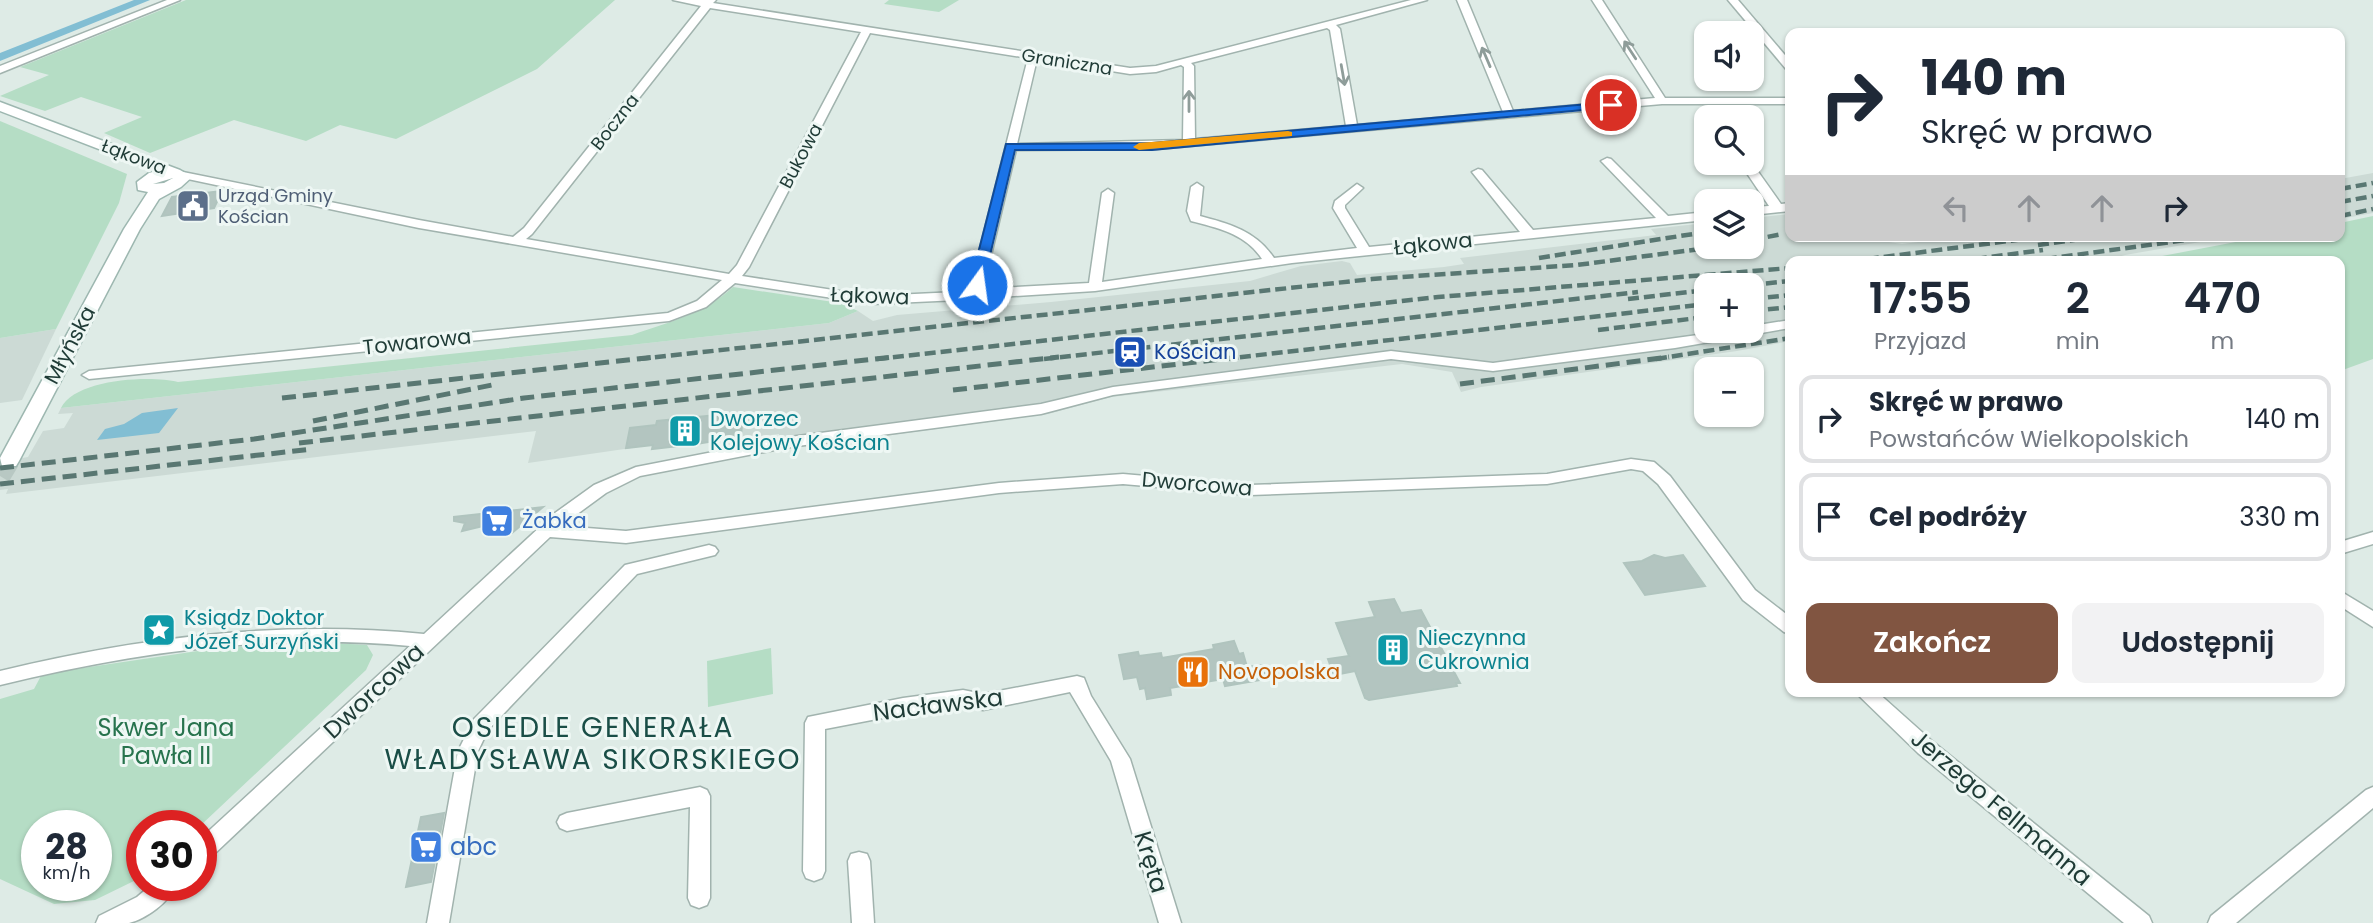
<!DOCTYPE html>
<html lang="pl">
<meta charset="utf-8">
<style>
body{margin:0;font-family:Poppins,sans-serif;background:#f2f2f3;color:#1f2937;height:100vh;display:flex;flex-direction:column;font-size:26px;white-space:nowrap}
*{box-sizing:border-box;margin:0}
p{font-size:23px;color:#747a83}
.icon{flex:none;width:38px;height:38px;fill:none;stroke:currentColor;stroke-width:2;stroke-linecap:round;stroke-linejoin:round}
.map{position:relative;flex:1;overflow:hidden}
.side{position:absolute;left:1785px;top:256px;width:560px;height:441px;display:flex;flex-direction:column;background:#fff;border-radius:14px;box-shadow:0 2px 5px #0004}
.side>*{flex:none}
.hud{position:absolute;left:1785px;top:28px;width:560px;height:214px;border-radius:14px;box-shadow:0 2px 5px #0004;background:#fff;color:#1f2937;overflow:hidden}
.buttons{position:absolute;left:1694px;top:21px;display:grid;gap:14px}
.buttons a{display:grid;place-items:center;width:70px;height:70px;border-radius:14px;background:#fff;box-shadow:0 2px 5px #0004;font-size:35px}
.speed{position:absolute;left:21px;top:810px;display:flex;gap:14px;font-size:35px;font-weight:700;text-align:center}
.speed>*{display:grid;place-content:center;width:91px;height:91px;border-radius:50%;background:#fff;box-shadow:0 2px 5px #0004;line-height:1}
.speed small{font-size:18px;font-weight:400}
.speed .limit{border:10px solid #d22;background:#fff;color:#111}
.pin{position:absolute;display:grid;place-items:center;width:60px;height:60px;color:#fff;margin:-30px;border:4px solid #fff;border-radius:50%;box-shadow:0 2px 7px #0007}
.me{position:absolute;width:77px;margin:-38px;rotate:14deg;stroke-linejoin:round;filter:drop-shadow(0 0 5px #0008)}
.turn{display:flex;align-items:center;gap:24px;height:147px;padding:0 21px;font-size:32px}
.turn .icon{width:91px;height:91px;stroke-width:2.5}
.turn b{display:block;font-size:49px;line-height:60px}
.lanes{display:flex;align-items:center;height:66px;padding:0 21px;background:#0003;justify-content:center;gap:35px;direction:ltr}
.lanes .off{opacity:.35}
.eta{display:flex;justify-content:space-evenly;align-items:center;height:119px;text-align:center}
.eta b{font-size:42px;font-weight:600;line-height:49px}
.button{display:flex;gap:14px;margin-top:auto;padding:14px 21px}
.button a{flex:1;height:80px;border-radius:14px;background:#815541;color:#fff;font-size:28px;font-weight:600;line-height:80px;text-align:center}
.button a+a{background:#f2f2f3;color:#1f2937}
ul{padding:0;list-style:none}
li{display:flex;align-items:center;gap:21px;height:88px;margin:0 14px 10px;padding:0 7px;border:4px solid #e0e1e3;border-radius:14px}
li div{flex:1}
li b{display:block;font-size:26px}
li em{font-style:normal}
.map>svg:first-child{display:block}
</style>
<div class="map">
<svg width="2373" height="923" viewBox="0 0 2373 923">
<rect width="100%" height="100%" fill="#deebe6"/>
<!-- built -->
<g fill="#ccdad5" fill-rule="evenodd">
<polygon points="2373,173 2373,213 2340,219 2340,179"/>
<path d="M1790 214V236H1849L1902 244 1967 236H2235L2125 255 2105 261H1790V341L1737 351 1481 387 1461 392 1452 372 1402 364 1111 397 1048 414 779 450V434L741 439V435L715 438 714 441 652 449V445L528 463 536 431 6 494 8 489 0 490V462L28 457 43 431 64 428 73 413 58 414 61 408 829 323 858 311 873 321 897 315 1051 302 1250 281 1301 266 1342 261 1350 263 1357 275 1444 267 1464 264 1460 258 1656 235 1651 229 1706 223V247H1752V218ZM1706 285H1752V331H1706Z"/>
<polygon points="56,329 22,400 0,403 0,338"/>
</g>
<!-- green -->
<g fill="#b5ddc5" fill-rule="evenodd">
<polygon points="186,0 615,0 537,69 396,139 340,125 306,141 234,120 150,153 104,133 142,117 81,97 45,111 0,96 49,75 20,67"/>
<polygon points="889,0 959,0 939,12 884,4"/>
<polygon points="0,121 127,174 119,203 56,329 0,338"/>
<polygon points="2373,216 2373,359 2340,371 2340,261 2136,261 2267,236 2340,236 2340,223"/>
<path d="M733 287 840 303 858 311 829 323 61 408C75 379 150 375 178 382L632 335C669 322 704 314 733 287Z"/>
<path d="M333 643 367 645 373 655 366 670 200 826H142V876L138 879 95 900 54 904 0 879V699L34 689 42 674 218 648ZM37 826H96V886H37Z"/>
<polygon points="771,648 773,694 708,707 707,661"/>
</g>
<!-- water -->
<polygon fill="#82bed3" points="178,408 159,433 97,440 105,429 124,424 142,413"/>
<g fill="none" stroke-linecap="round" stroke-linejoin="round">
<!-- canal -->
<polygon fill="#82bed3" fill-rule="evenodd" points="134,0 150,0 0,61 0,53"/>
</g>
<!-- building -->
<g fill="#b3c5c0" stroke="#b0c4be" stroke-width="2">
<polygon points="222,191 214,208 162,216 172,197"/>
<polygon points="718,415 717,418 743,415 741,435 715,438 714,441 696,444 652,449 653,445 626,448 630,428 656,425 657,421"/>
<polygon points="543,507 512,533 483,526 462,531 465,523 454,521 454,517"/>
<polygon points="1654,555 1665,558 1683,555 1705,586 1645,595 1624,563 1642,561"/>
<polygon points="1394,599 1401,613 1421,610 1460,683 1456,683 1457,686 1369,700 1365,698 1355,671 1334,675 1328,659 1349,656 1336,623 1375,617 1369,602"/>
<polygon points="1234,641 1239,654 1243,653 1247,667 1262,665 1266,679 1225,686 1223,679 1170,688 1171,695 1147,699 1145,688 1140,689 1137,677 1124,679 1119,655 1138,652 1139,656 1161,653 1162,658 1214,649 1213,645"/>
<polygon points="444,813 431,882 406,887 421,817"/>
</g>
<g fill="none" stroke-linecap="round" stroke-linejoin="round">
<!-- secondary-tunnel -->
<polyline stroke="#b8c8c3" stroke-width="21" stroke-dasharray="21 10" stroke-linecap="butt" points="0,476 9,461"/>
<defs>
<g id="street">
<polygon points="167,0 180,0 0,73 0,66"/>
<path d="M673 0H716L713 3 1130 68 1156 66 1411 0H1427L1336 25 1340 29 1357 125 1503 112 1457 0H1467L1513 111 1655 98 1592 0H1602L1665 98H1790V104H1662L1156 149 1016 150 984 285 980 289 1089 283 1102 193 1108 189 1114 193 1102 282 1262 259C1246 234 1218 228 1191 221L1187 211 1191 187 1197 183 1203 187 1200 216C1230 224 1256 231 1274 258L1357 248 1333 208 1335 201 1357 184 1363 188 1345 205V208L1369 247 1520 232 1472 172 1478 169 1482 170 1533 230 1656 218 1603 163 1601 161 1607 158 1611 159 1668 216 1706 212V220L1292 263 1095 291 983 298 973 295 959 300 872 304 735 283 706 307 669 321 89 379 82 375 89 371 668 313 697 301 722 280 419 228 183 178 177 175 183 172 419 220 513 237 524 228 701 6ZM710 8 861 32 737 265 729 274 526 239 532 234ZM1327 28 1330 30 1346 126 1195 139 1194 66 1191 63ZM870 33 1028 58 971 284 957 292 872 296 742 276 749 267ZM1037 59 1130 74 1156 72 1181 65 1184 67 1183 140 1017 144Z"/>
<polygon points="1728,0 1738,0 1790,61 1790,70 1786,69"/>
<polygon points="1740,163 1752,163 1781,204 1790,203 1790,211 1752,215 1752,207 1769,206"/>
<path d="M1790 320V328L1675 348 1493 371 1391 359 1113 395 1041 414 790 447 640 476 606 493 561 526 626 531 999 483 1123 474 1250 485 1547 474 1631 459 1654 462 1670 476 1755 590 1790 617V634L1784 632 1743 600 1658 484 1643 471 1631 469 1547 484 1250 495 1123 484 999 493 626 543 550 537 209 859 201 861V838L410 646C271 633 135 652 0 685V671C141 637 279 620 424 634L555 513 594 485 636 467 790 437 1041 404 1113 387 1391 351 1493 363 1727 331H1752V326Z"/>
<polygon points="2373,532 2373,544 2340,554 2340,542"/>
<polygon points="709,545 715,547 718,551 715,555 637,574 488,730 478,751 449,923 427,923 458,751 474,719 625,565"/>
<polygon points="2340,591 2373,611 2373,627 2340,606"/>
<polygon points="1077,676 1084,678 1091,696 1130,759 1181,923 1159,923 1111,761 1070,692 983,710 963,706 903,714 825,729 825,871 822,878 814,881 806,878 803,871 805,723 808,717 903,698 963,690 983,694"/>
<polygon points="1854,691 1876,691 1932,741 2149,916 2152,923 2124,923 1918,753"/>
<polygon points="700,787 707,790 710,796 710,898 707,905 699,908 691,905 688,898 690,807 567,831 560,828 557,822 560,816 567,813"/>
<polygon points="2373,787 2373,808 2236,923 2208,923 2211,916 2366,790"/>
<polygon points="859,852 867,854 870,861 874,923 852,923 848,861 851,854"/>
<path d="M150 886H176C169 902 146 919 129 923 119 923 106 923 96 923L99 916 137 897Z"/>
</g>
<path id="secondary" d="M0 102 180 170 192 177 181 187 159 199 140 229 19 461 16 466H2L0 458 124 229 148 192 138 190 137 182 149 173 156 171 0 111ZM173 178 164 183 153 184Z"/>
</defs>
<!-- street casing -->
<use href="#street" stroke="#a1b3ae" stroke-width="3"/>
<!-- secondary casing -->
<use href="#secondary" stroke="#9db7b0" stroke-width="3"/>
<!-- street -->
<use href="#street" fill="#fff" fill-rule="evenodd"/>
<!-- secondary -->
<use href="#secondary" fill="#fff" fill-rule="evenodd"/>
<!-- rail-far1 -->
<g stroke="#597772" stroke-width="4.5" stroke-dasharray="11 5" stroke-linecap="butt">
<polyline points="2340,189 2373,183"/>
<polyline points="2340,202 2373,196"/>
<polyline points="2340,216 2373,209"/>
<polyline points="1752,240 1782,234"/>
<polyline points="2038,245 2101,236"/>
<polyline points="1539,258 1706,232"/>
<polyline points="1852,261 2048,236"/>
<polyline points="1960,261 2043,250"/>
<polyline points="2030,261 2216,236"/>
<polyline points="1750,285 1790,281"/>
<polyline points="1628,299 1706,290"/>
<polyline points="1752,299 1790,295"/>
<polyline points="1752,311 1790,307"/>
<polyline points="1598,330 1706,317"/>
<polyline points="639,359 1372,279 1577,265 1700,249"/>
<polyline points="877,359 1438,297 1790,268"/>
<polyline points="1044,359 1638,292"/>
<polyline points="1224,359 1706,304"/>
<polyline points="1656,359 1790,338"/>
</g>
<!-- rail -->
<g stroke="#597772" stroke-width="5" stroke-dasharray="14 7" stroke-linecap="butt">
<polyline points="1460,384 1669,357"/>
<polyline points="953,390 1240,357"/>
<polyline points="282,398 655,357"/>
<polyline points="313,421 492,385"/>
<polyline points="299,443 1059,357"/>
<polyline points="0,468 254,439 524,398 893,357"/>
<polyline points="0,484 313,449"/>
</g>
</g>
<!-- one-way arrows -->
<defs><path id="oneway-shaft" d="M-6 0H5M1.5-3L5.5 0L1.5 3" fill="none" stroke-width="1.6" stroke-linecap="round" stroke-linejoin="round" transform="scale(1.75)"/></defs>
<g stroke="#8f9d9a">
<use href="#oneway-shaft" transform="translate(1630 50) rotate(-123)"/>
<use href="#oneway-shaft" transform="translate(1486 57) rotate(-113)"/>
<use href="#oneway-shaft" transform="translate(1343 75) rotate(80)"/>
<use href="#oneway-shaft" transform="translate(1189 101) rotate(-90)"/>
</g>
<!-- route -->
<polygon fill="#1a73e8" stroke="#114b97" stroke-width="2" points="1611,102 1615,103 1615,107 1152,150 1015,150 983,285 977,289 970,285 1006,144 1152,143"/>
<!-- slow -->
<polygon fill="#f59e0b" points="1288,131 1292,132 1292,136 1139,150 1133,147 1139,143"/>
<!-- icons -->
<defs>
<symbol id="civic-square" viewBox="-11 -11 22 22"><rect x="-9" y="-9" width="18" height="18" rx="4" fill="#5c6f8a" stroke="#eef7f4"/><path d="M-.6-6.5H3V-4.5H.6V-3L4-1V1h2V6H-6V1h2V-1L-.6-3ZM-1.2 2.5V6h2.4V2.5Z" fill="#fff"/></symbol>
<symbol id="station-square" viewBox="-11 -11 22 22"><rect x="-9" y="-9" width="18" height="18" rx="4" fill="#1a4fb4" stroke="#eef7f4"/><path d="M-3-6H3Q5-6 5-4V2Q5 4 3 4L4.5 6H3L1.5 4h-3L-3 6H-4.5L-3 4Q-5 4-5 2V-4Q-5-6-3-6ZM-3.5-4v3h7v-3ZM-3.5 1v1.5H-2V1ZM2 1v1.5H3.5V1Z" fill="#fff"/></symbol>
<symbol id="building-square" viewBox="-11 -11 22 22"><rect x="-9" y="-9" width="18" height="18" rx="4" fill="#0f9aa8" stroke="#eef7f4"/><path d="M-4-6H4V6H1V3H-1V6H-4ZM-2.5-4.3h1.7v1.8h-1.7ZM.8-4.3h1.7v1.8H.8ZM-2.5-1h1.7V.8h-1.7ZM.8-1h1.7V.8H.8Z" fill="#fff"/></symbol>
<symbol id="supermarket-square" viewBox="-11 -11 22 22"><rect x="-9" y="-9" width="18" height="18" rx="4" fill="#3f7fe0" stroke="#eef7f4"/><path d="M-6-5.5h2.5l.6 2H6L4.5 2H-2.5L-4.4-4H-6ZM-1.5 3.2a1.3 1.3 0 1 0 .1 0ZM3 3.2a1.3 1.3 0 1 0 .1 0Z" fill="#fff"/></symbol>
<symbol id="sight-square" viewBox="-11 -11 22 22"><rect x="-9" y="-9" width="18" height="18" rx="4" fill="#0f9aa8" stroke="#eef7f4"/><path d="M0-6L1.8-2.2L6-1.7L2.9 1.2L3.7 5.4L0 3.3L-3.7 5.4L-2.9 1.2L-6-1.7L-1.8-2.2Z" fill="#fff"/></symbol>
<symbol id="restaurant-square" viewBox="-11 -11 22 22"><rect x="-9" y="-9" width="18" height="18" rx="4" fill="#e8710a" stroke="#eef7f4"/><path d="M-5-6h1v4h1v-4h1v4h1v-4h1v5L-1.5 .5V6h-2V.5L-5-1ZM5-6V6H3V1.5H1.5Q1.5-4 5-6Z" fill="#fff"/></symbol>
</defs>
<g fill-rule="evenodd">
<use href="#civic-square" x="174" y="187" width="38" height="38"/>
<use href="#station-square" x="1111" y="333" width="38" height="38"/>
<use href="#building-square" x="666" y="412" width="38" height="38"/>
<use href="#supermarket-square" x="478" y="502" width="38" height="38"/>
<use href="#sight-square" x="140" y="611" width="38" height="38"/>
<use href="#building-square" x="1374" y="631" width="38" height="38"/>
<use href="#restaurant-square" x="1174" y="653" width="38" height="38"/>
<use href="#supermarket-square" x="407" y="828" width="38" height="38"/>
</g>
<g text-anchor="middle" stroke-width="6" stroke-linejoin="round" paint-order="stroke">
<!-- far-street labels -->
<g font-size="18" fill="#1f3b36" stroke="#eef7f4">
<text transform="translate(1067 62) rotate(9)" y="6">Graniczna</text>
<text transform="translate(615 122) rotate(-52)" y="6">Boczna</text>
<text transform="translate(801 156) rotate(-62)" y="6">Bukowa</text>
<text transform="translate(134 157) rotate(21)" y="6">Łąkowa</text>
</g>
<!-- far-service labels -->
<g font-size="18" fill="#4e5e75" stroke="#eef7f4" text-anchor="start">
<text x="218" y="202">Urząd Gminy<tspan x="218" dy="21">Kościan</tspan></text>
</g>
<!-- street labels -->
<g font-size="21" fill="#1f3b36" stroke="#eef7f4">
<text transform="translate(1433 244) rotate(-6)" y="7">Łąkowa</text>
<text transform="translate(870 296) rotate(2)" y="7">Łąkowa</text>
<text transform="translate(417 342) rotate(-6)" y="7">Towarowa</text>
<text transform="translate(70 345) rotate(-62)" y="7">Młyńska</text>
<text transform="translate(1197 484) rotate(5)" y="7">Dworcowa</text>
</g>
<!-- transit labels -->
<g font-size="21" fill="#164399" stroke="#eef7f4" text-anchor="start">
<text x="1154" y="359">Kościan</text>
</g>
<!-- culture labels -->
<g font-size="21" fill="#0d838f" stroke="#eef7f4" text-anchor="start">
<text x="710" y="426">Dworzec<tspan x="710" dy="24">Kolejowy Kościan</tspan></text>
<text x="184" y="625">Ksiądz Doktor<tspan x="184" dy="24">Józef Surzyński</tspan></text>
<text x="1418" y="645">Nieczynna<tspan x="1418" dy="24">Cukrownia</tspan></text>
</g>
<!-- shop labels -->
<g font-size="21" fill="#366cbe" stroke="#eef7f4" text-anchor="start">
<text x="522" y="528">Żabka</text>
</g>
<!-- food labels -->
<g font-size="21" fill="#c56008" stroke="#eef7f4" text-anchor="start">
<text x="1218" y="679">Novopolska</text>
</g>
<!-- near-street labels -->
<g font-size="24" fill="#1f3b36" stroke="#eef7f4">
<text transform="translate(374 691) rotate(-43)" y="8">Dworcowa</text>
<text transform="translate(938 705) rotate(-7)" y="8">Nacławska</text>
<text transform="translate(2001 808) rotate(40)" y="8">Jerzego Fellmanna</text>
<text transform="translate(1151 862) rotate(73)" y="8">Kręta</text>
</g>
<!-- near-park labels -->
<g font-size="24" fill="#27734d" stroke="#eef7f4">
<text x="166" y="736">Skwer Jana<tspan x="166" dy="28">Pawła II</tspan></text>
</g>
<!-- near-shop labels -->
<g font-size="24" fill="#366cbe" stroke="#eef7f4" text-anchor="start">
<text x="450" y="855">abc</text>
</g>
<!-- near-neighbourhood labels -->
<g font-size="28" letter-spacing="2" fill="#1a4e47" stroke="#eef7f4">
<text x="593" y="737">OSIEDLE GENERAŁA<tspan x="593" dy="32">WŁADYSŁAWA SIKORSKIEGO</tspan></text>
</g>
</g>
</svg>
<div class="buttons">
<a><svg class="icon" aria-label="sound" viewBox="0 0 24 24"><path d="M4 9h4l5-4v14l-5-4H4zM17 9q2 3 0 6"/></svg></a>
<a><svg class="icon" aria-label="search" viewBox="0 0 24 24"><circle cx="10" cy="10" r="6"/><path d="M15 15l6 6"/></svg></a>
<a><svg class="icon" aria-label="layers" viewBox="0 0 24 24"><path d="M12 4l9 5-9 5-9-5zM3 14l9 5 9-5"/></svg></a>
<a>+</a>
<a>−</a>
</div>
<div class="speed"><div>28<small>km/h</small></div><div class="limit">30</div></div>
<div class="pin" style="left:1611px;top:105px;background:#d93025"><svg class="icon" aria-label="arrive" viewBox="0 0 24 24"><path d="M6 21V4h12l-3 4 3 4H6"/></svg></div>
<svg class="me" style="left:977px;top:285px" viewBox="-20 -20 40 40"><circle r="17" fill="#1a73e8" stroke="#fff" stroke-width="3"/><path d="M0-11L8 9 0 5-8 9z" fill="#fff"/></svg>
<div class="hud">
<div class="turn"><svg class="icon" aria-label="right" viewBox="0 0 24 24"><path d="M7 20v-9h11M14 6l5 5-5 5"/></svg><div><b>140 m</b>Skręć w prawo</div></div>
<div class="lanes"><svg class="icon off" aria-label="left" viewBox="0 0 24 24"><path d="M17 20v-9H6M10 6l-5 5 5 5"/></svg><svg class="icon off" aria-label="ahead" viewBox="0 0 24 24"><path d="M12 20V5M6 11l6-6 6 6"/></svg><svg class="icon off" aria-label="ahead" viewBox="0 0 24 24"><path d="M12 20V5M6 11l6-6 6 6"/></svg><svg class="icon" aria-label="right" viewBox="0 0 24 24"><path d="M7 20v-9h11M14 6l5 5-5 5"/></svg></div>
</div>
<section class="side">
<div class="eta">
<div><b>17:55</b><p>Przyjazd</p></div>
<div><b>2</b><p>min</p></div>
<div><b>470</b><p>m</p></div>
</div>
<ul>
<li><svg class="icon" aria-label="right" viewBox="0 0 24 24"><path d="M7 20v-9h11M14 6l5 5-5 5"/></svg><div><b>Skręć w prawo</b><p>Powstańców Wielkopolskich</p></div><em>140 m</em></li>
<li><svg class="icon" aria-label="arrive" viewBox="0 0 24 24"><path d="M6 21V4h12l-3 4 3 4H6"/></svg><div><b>Cel podróży</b></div><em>330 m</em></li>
</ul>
<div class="button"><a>Zakończ</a><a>Udostępnij</a></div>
</section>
</div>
